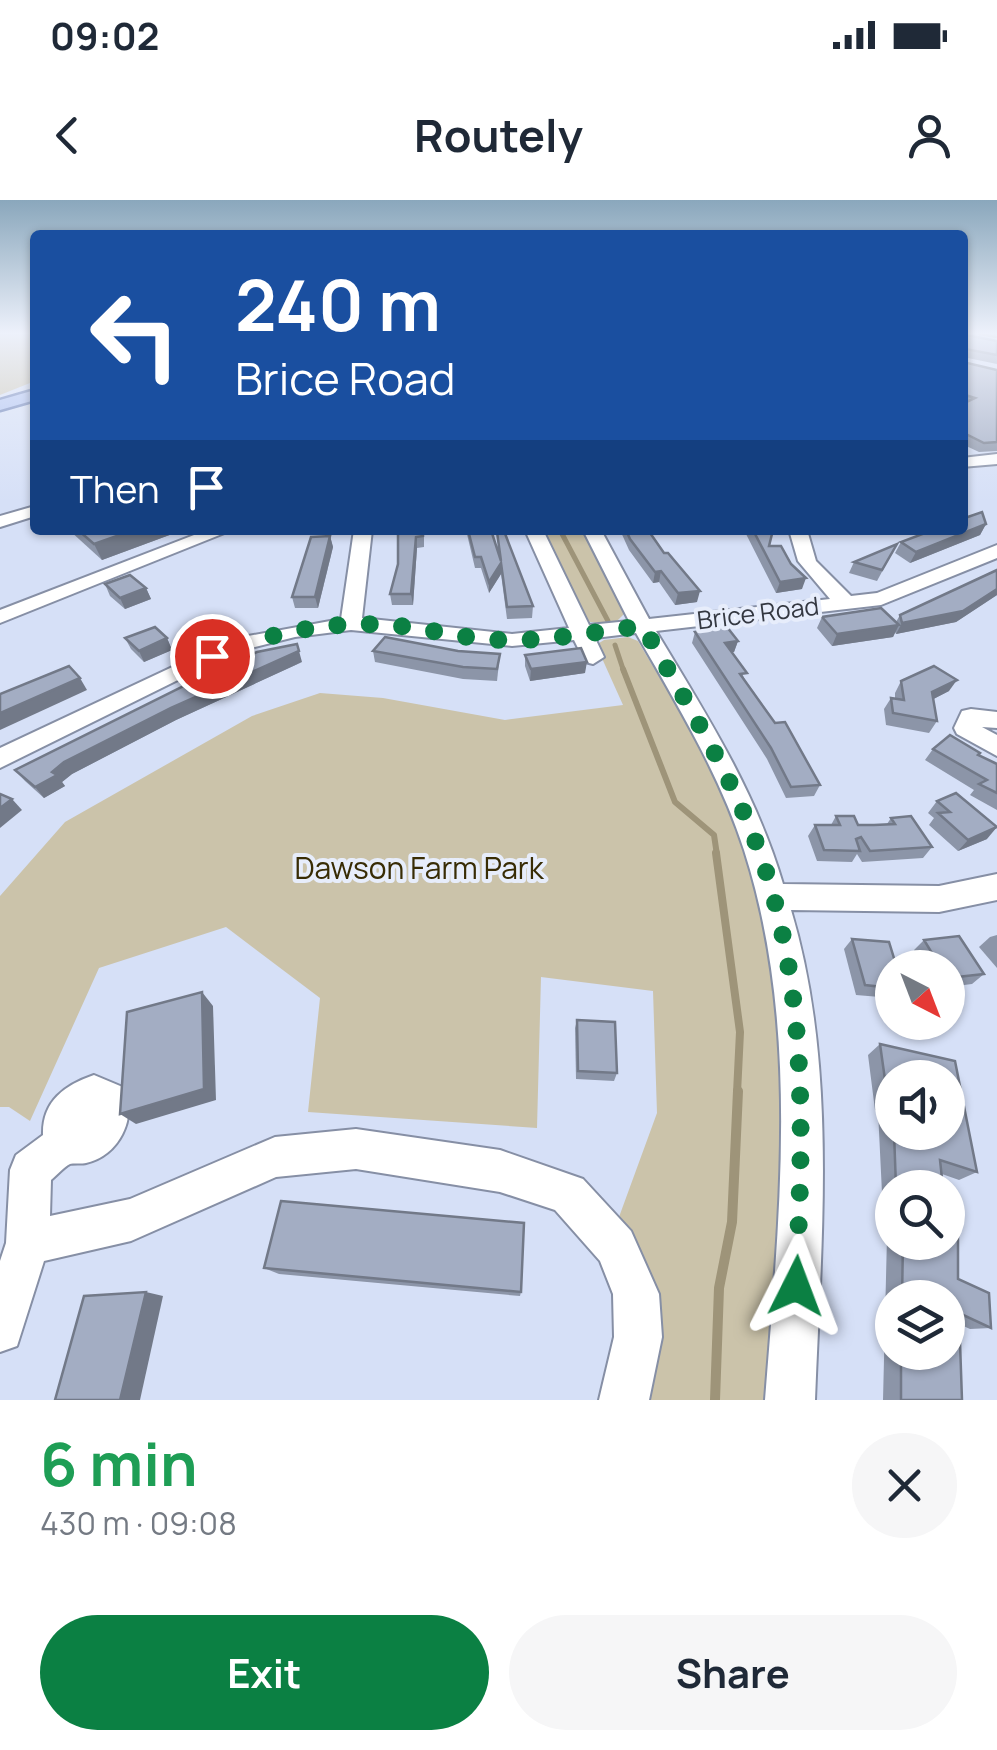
<!DOCTYPE html>
<meta charset="utf-8">
<style>
body{margin:0;font-family:Manrope,sans-serif;background:#f6f6f7;color:#1f2937;height:100vh;display:flex;flex-direction:column;font-size:38px;white-space:nowrap}
*{box-sizing:border-box;margin:0}
p{font-size:32px;color:#747a83}
.icon{flex:none;width:55px;height:55px;fill:none;stroke:currentColor;stroke-width:2;stroke-linecap:round;stroke-linejoin:round}
.map{position:relative;height:1200px;overflow:hidden}
.panel{display:flex;flex-direction:column;background:#fff;flex:1}
.panel>*{flex:none}
.banner{position:absolute;left:30px;top:30px;width:938px;height:305px;border-radius:10px;box-shadow:0 2px 8px #0004;background:#1a4fa0;color:#fff;overflow:hidden}
.needle{width:65px;rotate:138deg}
.fabs{position:absolute;left:875px;top:750px;display:grid;gap:20px}
.fabs a{display:grid;place-items:center;width:90px;height:90px;border-radius:50%;background:#fff;box-shadow:0 2px 8px #0004;font-size:50px}
.pin{position:absolute;display:grid;place-items:center;width:85px;height:85px;color:#fff;margin:-42px;border:5px solid #fff;border-radius:50%;box-shadow:0 2px 10px #0007}
.me{position:absolute;width:110px;margin:-55px;rotate:3deg;stroke-linejoin:round;filter:drop-shadow(0 0 8px #0008)}
.turn{display:flex;align-items:center;gap:35px;height:210px;padding:0 40px;font-size:45px}
.turn .icon{width:130px;height:130px;stroke-width:2.5}
.turn b{display:block;font-size:70px;line-height:85px}
.then{display:flex;align-items:center;height:95px;padding:0 40px;background:#0003;gap:20px;font-size:38px}
.round{display:grid;place-items:center;flex:none;width:105px;height:105px;border-radius:52px;background:#f6f6f7}
.overview{display:flex;align-items:center;justify-content:space-between;height:170px;padding:0 40px}
h1{font-size:60px;font-weight:700;line-height:75px;color:#1e9e55}
.cta{display:flex;gap:20px;margin-top:auto;padding:20px 40px}
.cta a{flex:1;height:115px;border-radius:60px;background:#0b8043;color:#fff;font-size:40px;font-weight:700;line-height:115px;text-align:center}
.cta a+a{background:#f6f6f7;color:#1f2937}
.status{display:flex;justify-content:space-between;align-items:center;height:70px;padding:0 50px;background:#fff;direction:ltr}
.status svg{height:28px;fill:currentColor}
header{display:flex;justify-content:space-between;align-items:center;height:130px;padding:0 40px;background:#fff;font-size:45px;font-weight:700}
.map>svg:first-child{display:block}
</style>
<div class="status"><b>09:02</b><svg viewBox="0 0 49 12"><path d="M0 12V9h3v3zM5 12V6h3v6zM10 12V3h3v9zM15 12V0h3v12zM26 1h20v11H26zM47 4h2v5h-2z"/></svg></div>
<header><svg class="icon" aria-label="back" viewBox="0 0 24 24"><path d="M15 5l-7 7 7 7"/></svg>Routely<svg class="icon" aria-label="person" viewBox="0 0 24 24"><circle cx="12" cy="8" r="4"/><path d="M4 21q1-7 8-7t8 7"/></svg></header>
<div class="map">
<svg width="997" height="1200" viewBox="0 0 997 1200">
<rect width="100%" height="100%" fill="#d6e0f7"/>
<!-- green -->
<g fill="#cbc3aa">
<polygon points="0,134 35,134 35,181 0,195"/>
<polygon points="542,330 587,330 627,411 613,425 584,421"/>
<path d="M628 437 638 441C670 496 706 549 730 607 805 782 786 1014 767 1200H643L635 1052 619 1017 657 913 653 791 541 777 537 928 308 912 320 798 226 727 99 768 30 921 9 907H0V696L65 622 252 516 320 493 383 498 505 520 623 505 596 445 604 440Z"/>
</g>
<g fill="none" stroke-linecap="round" stroke-linejoin="round">
<!-- stream-far4 -->
<polyline stroke="#9e9479" stroke-width="2.5" points="980,134 997,137"/>
<!-- stream-far3 -->
<g stroke="#9e9479" stroke-width="5">
<polyline points="560,330 608,421"/>
<polyline points="615,445 624,472"/>
</g>
<!-- stream-far2 -->
<polyline stroke="#9e9479" stroke-width="6" points="623,469 675,602 714,635 717,655"/>
<!-- stream-far1 -->
<polyline stroke="#9e9479" stroke-width="8" points="716,653 740,832 737,893"/>
<!-- stream -->
<polyline stroke="#9e9479" stroke-width="10" points="715,1200 719,1088 732,1022 738,891"/>
<defs>
<g id="minor">
<polygon points="997,254 997,264 962,267 962,258"/>
<polygon points="35,306 35,316 0,327 0,316"/>
<polygon points="207,330 232,330 0,423 0,410"/>
<path d="M354 330H372L362 418 512 434 569 428 525 330H543L589 425 629 421 583 330H601L649 419 830 399 798 361 789 330H807L816 361 851 396 877 393 997 345V358L881 405 656 431C705 512 756 592 783 684L939 686 997 674V700L939 712 791 710C838 866 821 1040 815 1200H765C779 1018 801 827 744 650 719 573 676 503 636 433L595 438 604 457 593 464 585 462 574 440 512 446 351 430 295 437 247 449 192 473 0 568V548L232 439 341 419Z"/>
<polygon points="971,509 997,512 997,528 982,527 997,535 997,556 957,534 954,528 962,511"/>
<path d="M94 875 125 888C137 918 119 956 86 963 83 964 72 963 70 964 64 967 57 975 51 980L50 1016 130 999 275 937 356 929 500 950 583 979 631 1031 659 1094 662 1137 649 1200H599L614 1137 613 1094 600 1061 555 1010 500 992 356 969 276 977 131 1041 44 1061 17 1146 0 1152V1061L6 1043 10 970 16 955 43 935C42 901 65 885 94 875Z"/>
</g>
<polygon id="major" points="35,190 35,200 0,210 0,200"/>
</defs>
<!-- minor casing -->
<use href="#minor" stroke="#868fa5" stroke-width="4"/>
<!-- major casing -->
<use href="#major" stroke="#5971ae" stroke-width="5"/>
<!-- minor -->
<use href="#minor" fill="#fff" fill-rule="evenodd"/>
<!-- major -->
<use href="#major" fill="#a7bcf1" fill-rule="evenodd"/>
</g>
<!-- wall -->
<g fill="#8c95a8" fill-rule="evenodd">
<polygon points="962,134 997,141 997,164 963,157 963,162 997,170 997,251 979,252 962,244"/>
<polygon points="986,324 980,335 910,363 895,353 901,342"/>
<polygon points="69,330 183,330 102,360"/>
<polygon points="398,330 424,330 424,347 417,348 413,405 392,405 390,394 398,364"/>
<polygon points="466,330 491,330 499,354 497,332 533,406 532,418 507,419 501,374 489,393 481,368 475,368"/>
<polygon points="620,330 648,330 697,402 675,405 659,382 653,383 629,350"/>
<polygon points="748,330 773,330 769,346 802,389 776,393 746,334"/>
<polygon points="330,336 333,347 318,408 295,408 292,397"/>
<polygon points="897,344 877,381 849,373 854,362"/>
<polygon points="997,370 997,395 956,422 896,434 895,432 893,437 832,446 817,428 822,417 896,422 900,415"/>
<polygon points="105,384 146,388 151,399 125,409 110,396"/>
<polygon points="695,432 738,441 734,452 732,452 745,480 820,585 814,596 786,598 767,559 692,443"/>
<polygon points="125,438 167,438 172,450 144,462 131,449"/>
<polygon points="373,451 458,451 500,454 497,481 463,479 375,462"/>
<polygon points="525,455 585,473 530,481 525,466"/>
<polygon points="302,462 176,520 72,574 62,582 65,586 44,598 25,581 15,570"/>
<polygon points="901,481 949,491 933,499 937,521 929,533 886,525 884,509 891,498 895,498 895,493"/>
<polygon points="933,549 978,555 997,564 997,610 970,595 974,590 925,560"/>
<polygon points="937,601 987,639 958,651 929,625 934,618 928,613"/>
<polygon points="836,616 858,625 887,624 891,618 932,647 923,658 862,662 857,654 852,662 817,661 808,636 815,625 831,625"/>
<polygon points="997,735 997,768 979,747 990,737"/>
<polygon points="852,739 892,768 892,798 856,795 844,749"/>
<polygon points="924,740 984,774 972,784 948,787 948,768 924,768 914,750"/>
<polygon points="577,820 617,873 614,881 576,879 575,828"/>
<path d="M880 844 955 861 977 972 959 980 942 974 943 988H892V1042H948V1032L958 1036V1079L989 1093 991 1128 970 1129 959 1124 962 1200H883L888 996 882 993 878 911 875 910 868 855ZM892 878H948V932H892ZM892 1098H948V1152H892Z"/>
<polygon points="264,1068 521,1092 520,1096 279,1074"/>
</g>
<!-- shaded-wall -->
<g fill="#727988">
<polygon points="986,324 980,335 910,363 916,352"/>
<polygon points="134,330 183,330 102,360 94,344"/>
<polygon points="330,336 333,347 318,408 315,397"/>
<polygon points="416,337 417,348 413,405 411,394"/>
<polygon points="501,363 501,374 489,393 489,382"/>
<polygon points="661,371 659,382 653,383 655,372"/>
<polygon points="806,378 802,389 776,393 780,382"/>
<polygon points="146,388 151,399 125,409 120,398"/>
<polygon points="997,389 997,395 956,422 896,434 902,423"/>
<polygon points="700,391 697,402 675,405 678,393"/>
<polygon points="899,425 893,437 832,446 837,434"/>
<polygon points="167,438 172,450 144,462 139,451"/>
<polygon points="738,441 734,452 721,454 725,443"/>
<polygon points="299,451 302,462 176,520 72,574 62,582 65,586 44,598 35,587 64,562 171,508"/>
<polygon points="587,462 585,473 530,481 531,469"/>
<polygon points="80,478 87,490 0,530 0,513"/>
<polygon points="957,480 949,491 924,504 932,492"/>
<polygon points="12,599 22,610 0,628 0,608"/>
<polygon points="997,627 987,639 958,651 968,640"/>
<polygon points="202,792 213,806 216,900 136,924 120,914"/>
<polygon points="146,1092 163,1096 140,1200 120,1200"/>
</g>
<!-- building -->
<g fill="#a3adc3" stroke="#727988" stroke-width="2.5">
<polygon points="962,134 997,141 997,155 966,149 962,152"/>
<polygon points="962,157 963,162 997,170 997,242 984,243 962,232 962,204 975,198 962,194"/>
<polygon points="982,312 986,324 916,352 901,342 933,330 962,330 962,319"/>
<polygon points="78,330 134,330 94,344"/>
<polygon points="398,330 423,330 423,336 416,337 411,394 390,394 398,364"/>
<polygon points="468,330 491,330 501,361 497,332 504,331 533,406 507,407 501,363 489,382 481,357 475,357"/>
<polygon points="626,330 648,330 664,353 668,353 700,391 678,393 661,371 655,372 630,339"/>
<polygon points="753,330 773,330 769,346 781,346 791,364 806,378 780,382"/>
<polygon points="330,336 315,397 292,397 311,337"/>
<polygon points="897,344 882,370 854,362"/>
<polygon points="997,370 997,389 963,411 902,423 900,415"/>
<polygon points="130,375 146,388 120,398 105,384"/>
<polygon points="881,408 899,425 837,434 822,417"/>
<polygon points="155,427 167,438 139,451 125,438"/>
<polygon points="727,427 738,441 725,443 747,473 740,474 775,523 785,522 820,585 791,587 771,548 695,432"/>
<polygon points="385,437 458,451 500,454 497,469 463,467 373,451"/>
<polygon points="297,444 299,451 171,508 64,562 52,572 57,575 35,587 15,570 224,466 257,452"/>
<polygon points="581,448 587,462 531,469 525,455"/>
<polygon points="69,466 80,478 0,513 0,494"/>
<polygon points="934,466 957,480 932,492 937,521 893,513 891,498 904,500 901,481"/>
<polygon points="950,535 980,553 978,555 997,564 997,593 979,584 987,580 933,549"/>
<polygon points="956,593 997,627 968,640 938,613 950,612 937,601"/>
<polygon points="0,594 12,599 0,608"/>
<polygon points="836,616 854,616 858,625 874,625 895,624 891,618 911,616 932,647 870,651 861,637 856,639 860,651 824,650 815,625 840,625"/>
<polygon points="959,736 984,774 948,778 948,768 941,768 924,740"/>
<polygon points="852,739 889,742 897,768 892,768 892,788 865,785"/>
<polygon points="202,792 204,889 120,914 127,812"/>
<polygon points="577,820 615,822 617,873 578,871"/>
<polygon points="880,844 955,861 977,972 940,960 943,988 896,987 894,932 948,932 948,878 892,878 892,913 892,902 888,901"/>
<polygon points="281,1001 524,1023 521,1092 264,1068"/>
<polygon points="948,1032 958,1036 958,1079 989,1093 991,1128 959,1113 962,1200 901,1200 901,1152 948,1152 948,1098 902,1098 903,1042 948,1042"/>
<polygon points="146,1092 120,1200 55,1200 84,1096"/>
</g>
<!-- sky -->
<linearGradient id="sky" x2="0" y2="1"><stop stop-color="#8aa7bc"/><stop offset="0.44" stop-color="#edf1fb"/><stop offset="1" stop-color="#edf1fb" stop-opacity="0"/></linearGradient>
<rect width="997" height="302" fill="url(#sky)"/>
<g fill="none" stroke-linecap="round" stroke-linejoin="round">
<!-- route -->
<path stroke="#0b8043" stroke-width="18" stroke-dasharray="0 32.4" d="M212 456C270 432 337 419 400 426 435 430 470 440 506 440 551 441 598 431 643 426 682 495 724 562 753 635 810 780 803 935 796 1086"/>
</g>
<g text-anchor="middle" stroke-width="8" stroke-linejoin="round" paint-order="stroke">
<!-- far-street labels -->
<g font-size="25" fill="#343841" stroke="#e7edfb">
<text transform="translate(758 413) rotate(-7)" y="9">Brice Road</text>
</g>
<!-- park labels -->
<g font-size="30" fill="#382c05" stroke="#e7edfb">
<text x="419" y="679">Dawson Farm Park</text>
</g>
</g>
</svg>
<div class="fabs">
<a><svg class="needle" viewBox="-14 -14 28 28"><path d="M0-13l5 13h-10z" fill="#e53935"/><path d="M0 13l5-13h-10z" fill="#747a83"/></svg></a>
<a><svg class="icon" aria-label="sound" viewBox="0 0 24 24"><path d="M4 9h4l5-4v14l-5-4H4zM17 9q2 3 0 6"/></svg></a>
<a><svg class="icon" aria-label="search" viewBox="0 0 24 24"><circle cx="10" cy="10" r="6"/><path d="M15 15l6 6"/></svg></a>
<a><svg class="icon" aria-label="layers" viewBox="0 0 24 24"><path d="M12 4l9 5-9 5-9-5zM3 14l9 5 9-5"/></svg></a>
</div>
<div class="pin" style="left:212px;top:456px;background:#d93025"><svg class="icon" aria-label="arrive" viewBox="0 0 24 24"><path d="M6 21V4h12l-3 4 3 4H6"/></svg></div>
<svg class="me" style="left:796px;top:1086px" viewBox="-20 -20 40 40"><path d="M0-17L14 15 0 8-14 15z" fill="#0b8043" stroke="#fff" stroke-width="4"/></svg>
<div class="banner">
<div class="turn"><svg class="icon" aria-label="left" viewBox="0 0 24 24"><path d="M17 20v-9H6M10 6l-5 5 5 5"/></svg><div><b>240 m</b>Brice Road</div></div>
<div class="then">Then<svg class="icon" aria-label="arrive" viewBox="0 0 24 24"><path d="M6 21V4h12l-3 4 3 4H6"/></svg></div>
</div>
</div>
<section class="panel">
<div class="overview"><div><h1>6 min</h1><p>430 m · 09:08</p></div><a class="round"><svg class="icon" aria-label="close" viewBox="0 0 24 24"><path d="M6 6l12 12M18 6L6 18"/></svg></a></div>
<div class="cta"><a>Exit</a><a>Share</a></div>
</section>
